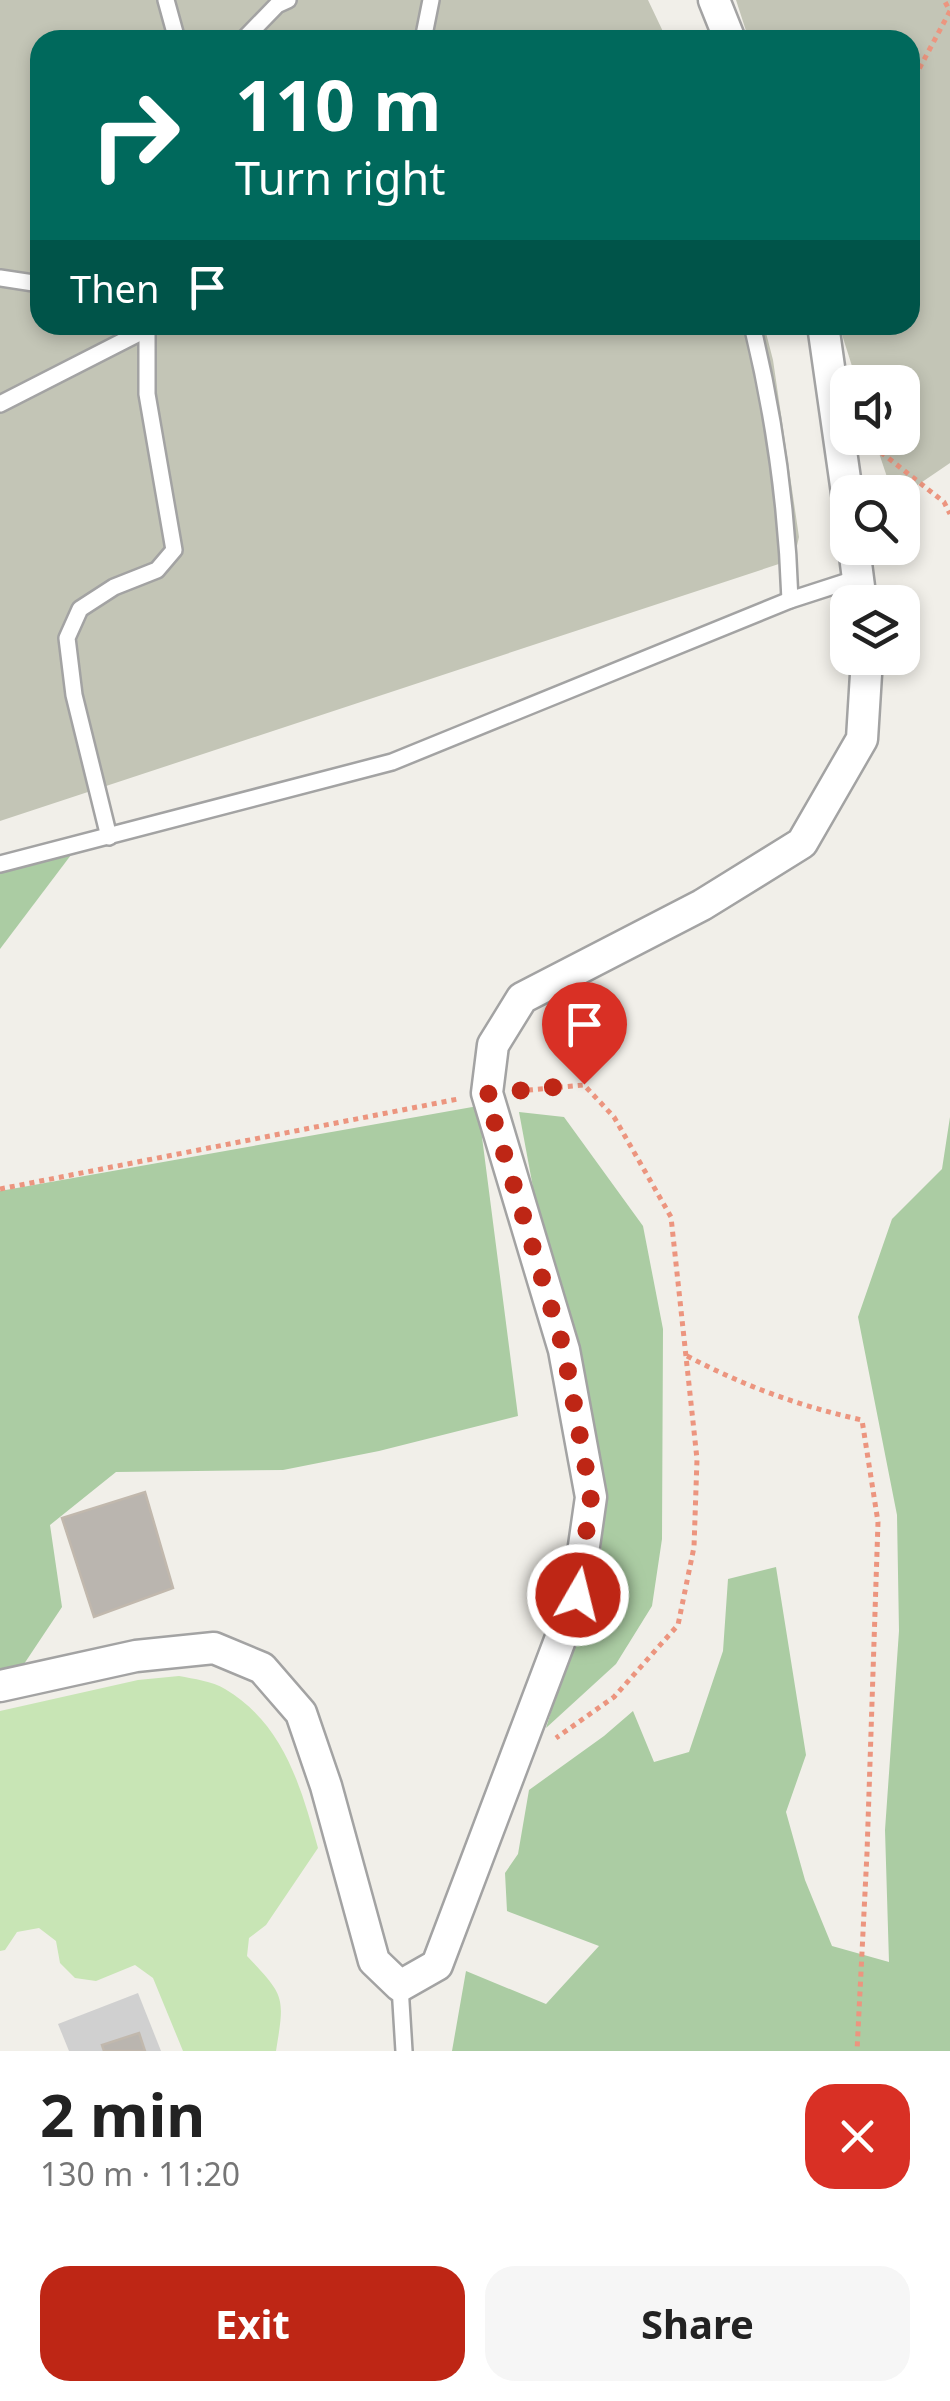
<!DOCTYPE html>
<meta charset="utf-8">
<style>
body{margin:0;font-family:"Noto Sans",sans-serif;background:#f6f6f6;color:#222;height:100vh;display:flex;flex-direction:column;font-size:38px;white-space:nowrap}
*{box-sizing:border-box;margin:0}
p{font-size:32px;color:#767676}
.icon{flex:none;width:55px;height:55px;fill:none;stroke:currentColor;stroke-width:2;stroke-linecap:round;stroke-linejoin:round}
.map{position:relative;height:2051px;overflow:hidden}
.panel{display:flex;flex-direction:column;background:#fff;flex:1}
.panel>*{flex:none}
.guide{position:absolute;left:30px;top:30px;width:890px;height:305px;border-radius:30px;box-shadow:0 5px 15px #0003;background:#00695c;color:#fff;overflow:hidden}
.tools{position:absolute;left:830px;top:365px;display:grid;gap:20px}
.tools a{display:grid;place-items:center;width:90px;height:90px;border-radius:20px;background:#fff;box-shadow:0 5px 15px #0003;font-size:50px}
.pin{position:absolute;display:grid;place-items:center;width:85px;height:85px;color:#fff;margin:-102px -42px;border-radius:50% 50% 50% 0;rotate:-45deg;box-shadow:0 0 10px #0007}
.pin .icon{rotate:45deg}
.me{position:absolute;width:110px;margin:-55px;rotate:8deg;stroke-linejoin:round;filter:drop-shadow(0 0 8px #0008)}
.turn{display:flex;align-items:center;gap:35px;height:210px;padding:0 40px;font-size:45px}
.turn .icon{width:130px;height:130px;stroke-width:2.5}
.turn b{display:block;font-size:70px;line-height:85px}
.then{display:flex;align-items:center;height:95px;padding:0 40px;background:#0003;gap:20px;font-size:38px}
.round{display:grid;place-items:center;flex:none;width:105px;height:105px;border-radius:30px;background:#f6f6f6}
.head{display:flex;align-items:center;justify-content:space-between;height:170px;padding:0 40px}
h1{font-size:60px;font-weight:700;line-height:75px}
.button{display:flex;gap:20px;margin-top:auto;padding:20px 40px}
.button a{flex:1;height:115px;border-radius:30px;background:#be2615;color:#fff;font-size:40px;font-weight:700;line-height:115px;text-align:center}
.button a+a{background:#f6f6f6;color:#222}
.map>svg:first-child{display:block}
</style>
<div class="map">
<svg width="950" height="2051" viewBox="0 0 950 2051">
<rect width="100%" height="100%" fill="#f1efe9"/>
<!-- religious -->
<polygon fill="#d0d0d0" points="138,1993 161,2051 69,2051 58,2024"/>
<!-- construction -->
<g fill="#c3c5b6">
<polygon points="0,0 648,0 667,40 40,40 40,325 764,325 773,360 799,537 794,559 0,821"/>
<polygon points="736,0 950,0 950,463 903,495 902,492 892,492 874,438 902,438 902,382 857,382 839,325 910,325 910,40 749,40"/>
</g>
<!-- grass -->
<path fill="#c8e5b5" d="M179 1676C194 1679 212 1681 225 1689 284 1724 301 1787 318 1848L266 1925 249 1938 247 1956C285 1996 285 1996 276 2051H183L153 1978 135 1965 96 1981 75 1978 60 1963 56 1941 39 1928 17 1932 5 1950 0 1951V1711L138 1680Z"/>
<!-- forest -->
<g fill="#abcca3">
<polygon points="77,847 0,949 0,870"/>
<polygon points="478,1106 518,1416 379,1451 283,1470 116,1472 50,1525 62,1607 24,1664 0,1669 0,1191"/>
<polygon points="519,1112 564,1117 643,1226 663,1329 662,1539 652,1606 616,1664 546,1728 601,1551 604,1505 548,1268"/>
<polygon points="950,1117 950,2051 452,2051 466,1971 546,2004 599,1946 507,1911 505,1873 518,1854 529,1790 604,1736 633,1711 654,1762 689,1752 723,1651 728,1579 776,1567 806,1755 786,1812 805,1880 832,1946 889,1962 885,1830 899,1631 897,1515 858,1317 892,1219 942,1169"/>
</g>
<!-- building -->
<g fill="#bab5af" stroke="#c1b8ad" stroke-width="2.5">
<polygon points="145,1492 173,1588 94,1617 62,1518"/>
<polygon points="139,2033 145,2051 104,2051 102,2045"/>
</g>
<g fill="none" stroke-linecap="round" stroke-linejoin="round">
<defs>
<g id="service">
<polyline points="166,0 177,40"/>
<polyline points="243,40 277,5 288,0"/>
<polyline points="423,40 431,0"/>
<polyline points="0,278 40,284"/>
<path d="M752 325C774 415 787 508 790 600"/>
<polyline points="0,404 147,329 141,325"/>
<polyline points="109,837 74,695 67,638 80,609 114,587 157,570 174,550 147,394 147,325"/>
<polyline points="0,864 392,762 790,600 858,578"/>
<polyline points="400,1986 404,2051"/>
</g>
<g id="minor">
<polyline points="714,0 730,40"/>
<polyline points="823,325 848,500"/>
<polyline points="854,548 861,602"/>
<polyline points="0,1686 136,1656 214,1648 262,1668 301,1713 326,1786 374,1961 400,1986 437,1965 577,1595 591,1497 564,1350 487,1093 493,1045 522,998 702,905 802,843 862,739 867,658"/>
</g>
</defs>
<!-- service casing -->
<use href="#service" stroke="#a3a3a3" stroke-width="20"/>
<!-- minor casing -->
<use href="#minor" stroke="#a3a3a3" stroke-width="35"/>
<!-- path -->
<g stroke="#ec957f" stroke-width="5" stroke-dasharray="5 5" stroke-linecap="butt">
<polyline points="910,86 950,11 944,0"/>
<polyline points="873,446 944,502 950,514"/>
<polyline points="518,1091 584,1085 614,1117 671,1217 697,1459 694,1547 678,1625 614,1697 556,1738"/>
<polyline points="0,1189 458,1099"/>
<path d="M687 1356C744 1386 799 1406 862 1420L878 1522 867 1853 857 2051"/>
</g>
<!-- service -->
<use href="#service" stroke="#fff" stroke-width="15"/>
<!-- minor -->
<use href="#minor" stroke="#fff" stroke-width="30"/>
</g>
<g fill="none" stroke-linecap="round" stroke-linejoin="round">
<!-- route -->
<polyline stroke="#be2615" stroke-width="18" stroke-dasharray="0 32.4" points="578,1595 591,1496 564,1350 486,1094 584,1084"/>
</g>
</svg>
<div class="tools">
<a><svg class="icon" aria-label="sound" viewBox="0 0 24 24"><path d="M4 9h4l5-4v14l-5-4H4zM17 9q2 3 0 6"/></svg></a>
<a><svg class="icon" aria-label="search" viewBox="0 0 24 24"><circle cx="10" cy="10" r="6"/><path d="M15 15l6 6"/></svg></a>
<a><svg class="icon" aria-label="layers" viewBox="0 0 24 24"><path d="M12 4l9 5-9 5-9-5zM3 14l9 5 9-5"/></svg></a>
</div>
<div class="pin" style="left:584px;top:1084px;background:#d93025"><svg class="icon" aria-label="arrive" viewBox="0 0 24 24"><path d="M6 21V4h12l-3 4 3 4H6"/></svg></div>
<svg class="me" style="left:578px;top:1595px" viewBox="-20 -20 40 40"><circle r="17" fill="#be2615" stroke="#fff" stroke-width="3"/><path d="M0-11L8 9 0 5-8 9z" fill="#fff"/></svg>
<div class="guide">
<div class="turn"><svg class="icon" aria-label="right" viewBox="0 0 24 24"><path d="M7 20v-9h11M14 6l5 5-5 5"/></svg><div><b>110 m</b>Turn right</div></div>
<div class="then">Then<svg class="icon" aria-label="arrive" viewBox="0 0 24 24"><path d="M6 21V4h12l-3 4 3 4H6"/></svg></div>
</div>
</div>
<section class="panel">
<div class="head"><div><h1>2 min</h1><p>130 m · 11:20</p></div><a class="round" style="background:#d93025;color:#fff"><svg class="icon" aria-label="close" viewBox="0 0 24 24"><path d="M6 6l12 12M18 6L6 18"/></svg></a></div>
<div class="button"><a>Exit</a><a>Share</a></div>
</section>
